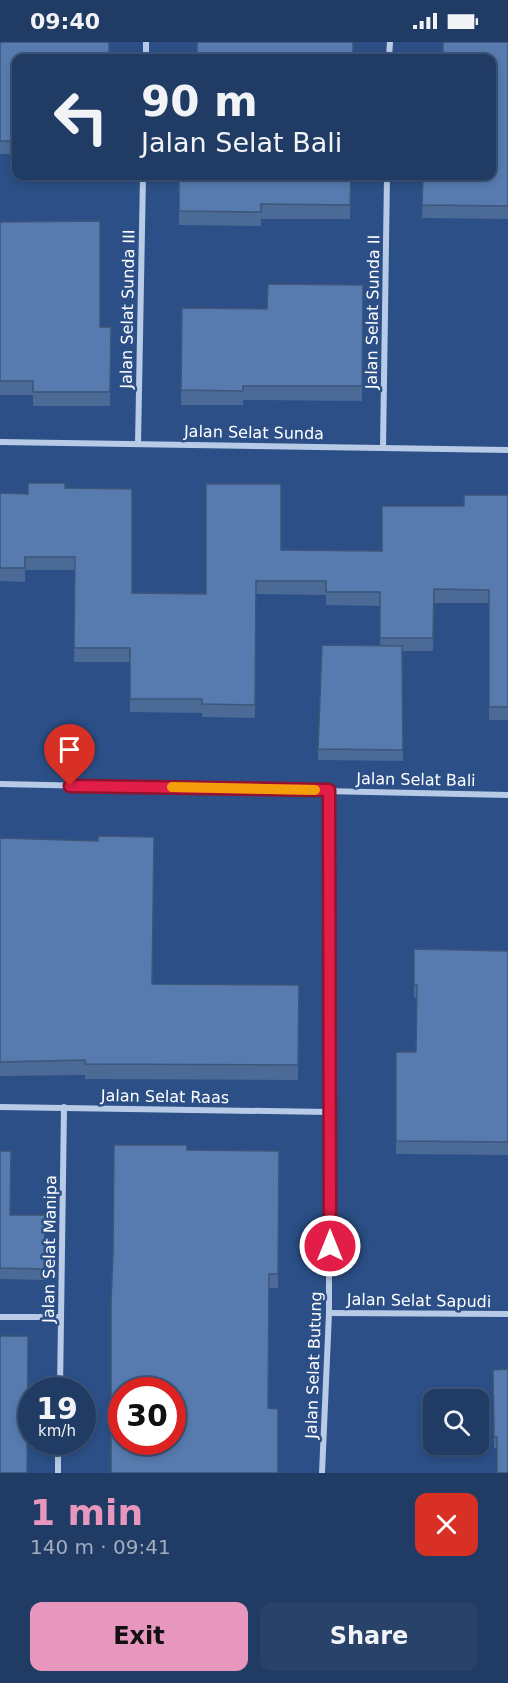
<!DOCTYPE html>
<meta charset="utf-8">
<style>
body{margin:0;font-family:"DejaVu Sans",sans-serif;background:#28426a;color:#f1f3f6;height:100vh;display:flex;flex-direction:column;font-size:22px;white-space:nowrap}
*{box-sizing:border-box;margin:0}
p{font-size:20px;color:#a2adbf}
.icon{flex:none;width:33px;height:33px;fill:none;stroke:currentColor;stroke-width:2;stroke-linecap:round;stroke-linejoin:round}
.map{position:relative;height:1431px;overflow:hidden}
.side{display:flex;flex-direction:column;background:#203b64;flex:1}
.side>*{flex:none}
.hud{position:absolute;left:12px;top:12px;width:484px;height:126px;border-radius:12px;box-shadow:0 3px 9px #0003,0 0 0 2px #3d5578;background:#203b64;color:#f1f3f6;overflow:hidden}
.tools{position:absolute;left:423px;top:1347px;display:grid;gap:12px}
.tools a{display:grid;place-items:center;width:66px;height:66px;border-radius:12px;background:#203b64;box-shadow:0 3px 9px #0003,0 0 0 2px #3d5578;font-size:30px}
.speed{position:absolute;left:18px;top:1335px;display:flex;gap:12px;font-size:30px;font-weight:700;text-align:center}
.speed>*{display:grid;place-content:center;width:78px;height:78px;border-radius:50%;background:#203b64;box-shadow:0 3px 9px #0003,0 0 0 2px #3d5578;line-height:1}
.speed small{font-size:15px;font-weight:400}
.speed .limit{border:9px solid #d22;background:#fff;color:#111}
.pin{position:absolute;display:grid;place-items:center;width:51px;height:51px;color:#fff;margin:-62px -26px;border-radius:50% 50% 50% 0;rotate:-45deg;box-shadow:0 0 6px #0007}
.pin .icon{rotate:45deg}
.me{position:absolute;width:66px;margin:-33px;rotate:0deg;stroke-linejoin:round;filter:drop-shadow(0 0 4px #0008)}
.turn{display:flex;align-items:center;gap:21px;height:126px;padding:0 30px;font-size:27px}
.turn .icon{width:78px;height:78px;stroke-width:2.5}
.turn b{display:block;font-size:42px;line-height:51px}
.round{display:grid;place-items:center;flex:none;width:63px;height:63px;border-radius:12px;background:#28426a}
.overview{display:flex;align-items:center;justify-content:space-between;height:102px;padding:0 30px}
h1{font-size:36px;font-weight:800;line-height:45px;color:#e797bd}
.action{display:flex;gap:12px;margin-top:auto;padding:12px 30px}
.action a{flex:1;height:69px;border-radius:12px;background:#e797bd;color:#111;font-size:24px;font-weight:800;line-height:69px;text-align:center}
.action a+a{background:#28426a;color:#f1f3f6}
.status{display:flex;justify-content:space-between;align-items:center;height:42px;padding:0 30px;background:#203b64;direction:ltr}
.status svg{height:16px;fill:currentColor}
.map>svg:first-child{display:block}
</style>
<div class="status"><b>09:40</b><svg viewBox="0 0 49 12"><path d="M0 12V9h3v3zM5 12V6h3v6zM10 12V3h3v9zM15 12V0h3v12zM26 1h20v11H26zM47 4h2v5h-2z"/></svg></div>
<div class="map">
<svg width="508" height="1431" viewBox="0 0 508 1431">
<rect width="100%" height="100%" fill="#2b4f86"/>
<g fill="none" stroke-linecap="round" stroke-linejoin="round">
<!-- minor -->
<g stroke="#b7cbe7" stroke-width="6">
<polyline points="146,16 146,0"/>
<polyline points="389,16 390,0"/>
<polyline points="0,400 508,408"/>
<polyline points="138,402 143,134"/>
<polyline points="383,406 387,134"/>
<polyline points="0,742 508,753"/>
<polyline points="0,1065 329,1070"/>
<polyline points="329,1271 508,1272"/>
<polyline points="0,1275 61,1275"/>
<polyline points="60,1348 64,1065"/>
<polyline points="58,1431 58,1400"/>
<polyline points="322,1431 329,1271 329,749"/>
</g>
</g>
<!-- wall -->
<g fill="#4b6a96">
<polygon points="0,0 16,16 16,112 0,112"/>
<polygon points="508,0 508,177 422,176 423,134"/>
<polygon points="179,134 351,134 350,177 261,177 261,184 179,183"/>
<polygon points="0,180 100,285 111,285 110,364 33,364 33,353 0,353"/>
<polygon points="363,243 362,359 243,358 243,363 181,363 182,266 267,267"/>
<polygon points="65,446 132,551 206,552 281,508 382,509 464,464 508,453 508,678 489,678 489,561 434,561 433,609 402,609 403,719 318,718 318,707 380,604 380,564 326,563 326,553 256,552 255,676 202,675 202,671 130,670 130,620 74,620 75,528 25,528 25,540 0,539 0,451 28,452"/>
<polygon points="0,796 153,942 299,943 298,1038 85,1037 85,1033 0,1034"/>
<polygon points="414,907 508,909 508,1113 396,1112 396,1010 416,1010 417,956 414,956"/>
<polygon points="187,1108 279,1109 278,1246 269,1246 268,1366 278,1431"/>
<polygon points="0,1109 10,1173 45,1173 44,1238 0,1237"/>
<polygon points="508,1327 497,1406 494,1406 493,1328"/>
</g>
<!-- building -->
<g fill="#577baf" stroke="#3d567a" stroke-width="1.5" fill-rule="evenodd">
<polygon points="0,0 109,0 109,16 16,16 16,99 0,99"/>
<rect x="197" y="0" width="156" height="16"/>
<polygon points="443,0 508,0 508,164 422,163 423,134 492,134 492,16 443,16"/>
<polygon points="179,134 351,134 350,163 261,162 261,170 179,169"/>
<polygon points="100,179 100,285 111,285 110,350 33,350 33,339 0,339 0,180"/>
<polygon points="268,242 363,243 362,344 243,344 243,349 181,348 182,266 267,267"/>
<polygon points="28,441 65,441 65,446 132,447 132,551 206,552 206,442 281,442 281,508 382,509 382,464 464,464 464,453 508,453 508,665 489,665 489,548 434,547 433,596 380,596 380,550 326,550 326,539 256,539 255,663 202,662 202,657 130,657 130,606 74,606 75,515 25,515 25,526 0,526 0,451 28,452"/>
<polygon points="322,603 402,604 403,708 318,707"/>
<polygon points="98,794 154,795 152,942 299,943 298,1023 85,1022 85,1018 0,1020 0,796 98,799"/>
<polygon points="414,907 508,909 508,1100 396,1099 396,1010 416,1010 417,943 414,943"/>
<path d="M114 1103H187V1108L279 1109 278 1232H269L268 1366 278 1367V1431H111V1260L113 1212ZM122 1348H172V1400H122Z"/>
<polygon points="0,1109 11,1109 10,1173 45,1173 44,1227 0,1226"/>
<polygon points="0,1294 28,1294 27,1431 0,1431"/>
<polygon points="508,1327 508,1431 497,1431 497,1395 494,1395 493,1328"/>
</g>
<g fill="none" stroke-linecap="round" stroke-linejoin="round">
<defs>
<polyline id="route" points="70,744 329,748 330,1204"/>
</defs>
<!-- route casing -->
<use href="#route" stroke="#92132f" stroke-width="15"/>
<!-- route -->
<use href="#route" stroke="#e11d48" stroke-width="10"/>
<!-- slow -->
<polyline stroke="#f59e0b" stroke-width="10" points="172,745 315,748"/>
</g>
<g text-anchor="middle" stroke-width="5" stroke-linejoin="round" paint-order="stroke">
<!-- street labels -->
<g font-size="16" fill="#fff" stroke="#2b4f86">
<text transform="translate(127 267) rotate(-89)" y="6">Jalan Selat Sunda III</text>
<text transform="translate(372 270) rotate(-89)" y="6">Jalan Selat Sunda II</text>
<text transform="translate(254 390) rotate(1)" y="6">Jalan Selat Sunda</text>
<text transform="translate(416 737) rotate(1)" y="6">Jalan Selat Bali</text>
<text transform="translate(165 1054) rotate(1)" y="6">Jalan Selat Raas</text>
<text transform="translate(49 1207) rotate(-89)" y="6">Jalan Selat Manipa</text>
<text transform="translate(419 1258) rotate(1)" y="6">Jalan Selat Sapudi</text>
<text transform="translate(313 1323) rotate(-88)" y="6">Jalan Selat Butung</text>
</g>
</g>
</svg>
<div class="tools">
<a><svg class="icon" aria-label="search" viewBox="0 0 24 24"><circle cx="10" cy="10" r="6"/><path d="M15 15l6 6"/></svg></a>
</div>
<div class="speed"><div>19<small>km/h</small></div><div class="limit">30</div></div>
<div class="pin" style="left:70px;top:744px;background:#d93025"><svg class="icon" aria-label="arrive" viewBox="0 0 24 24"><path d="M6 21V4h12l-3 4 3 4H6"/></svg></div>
<svg class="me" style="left:330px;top:1204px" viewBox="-20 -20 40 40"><circle r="17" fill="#e11d48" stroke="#fff" stroke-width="3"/><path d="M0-11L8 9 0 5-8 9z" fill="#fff"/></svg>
<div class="hud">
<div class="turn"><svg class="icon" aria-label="left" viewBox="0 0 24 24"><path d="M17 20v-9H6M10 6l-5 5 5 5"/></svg><div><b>90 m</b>Jalan Selat Bali</div></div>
</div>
</div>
<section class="side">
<div class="overview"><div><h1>1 min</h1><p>140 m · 09:41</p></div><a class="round" style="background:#d93025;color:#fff"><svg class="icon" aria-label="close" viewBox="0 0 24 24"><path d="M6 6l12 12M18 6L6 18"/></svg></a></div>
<div class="action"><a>Exit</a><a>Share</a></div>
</section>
